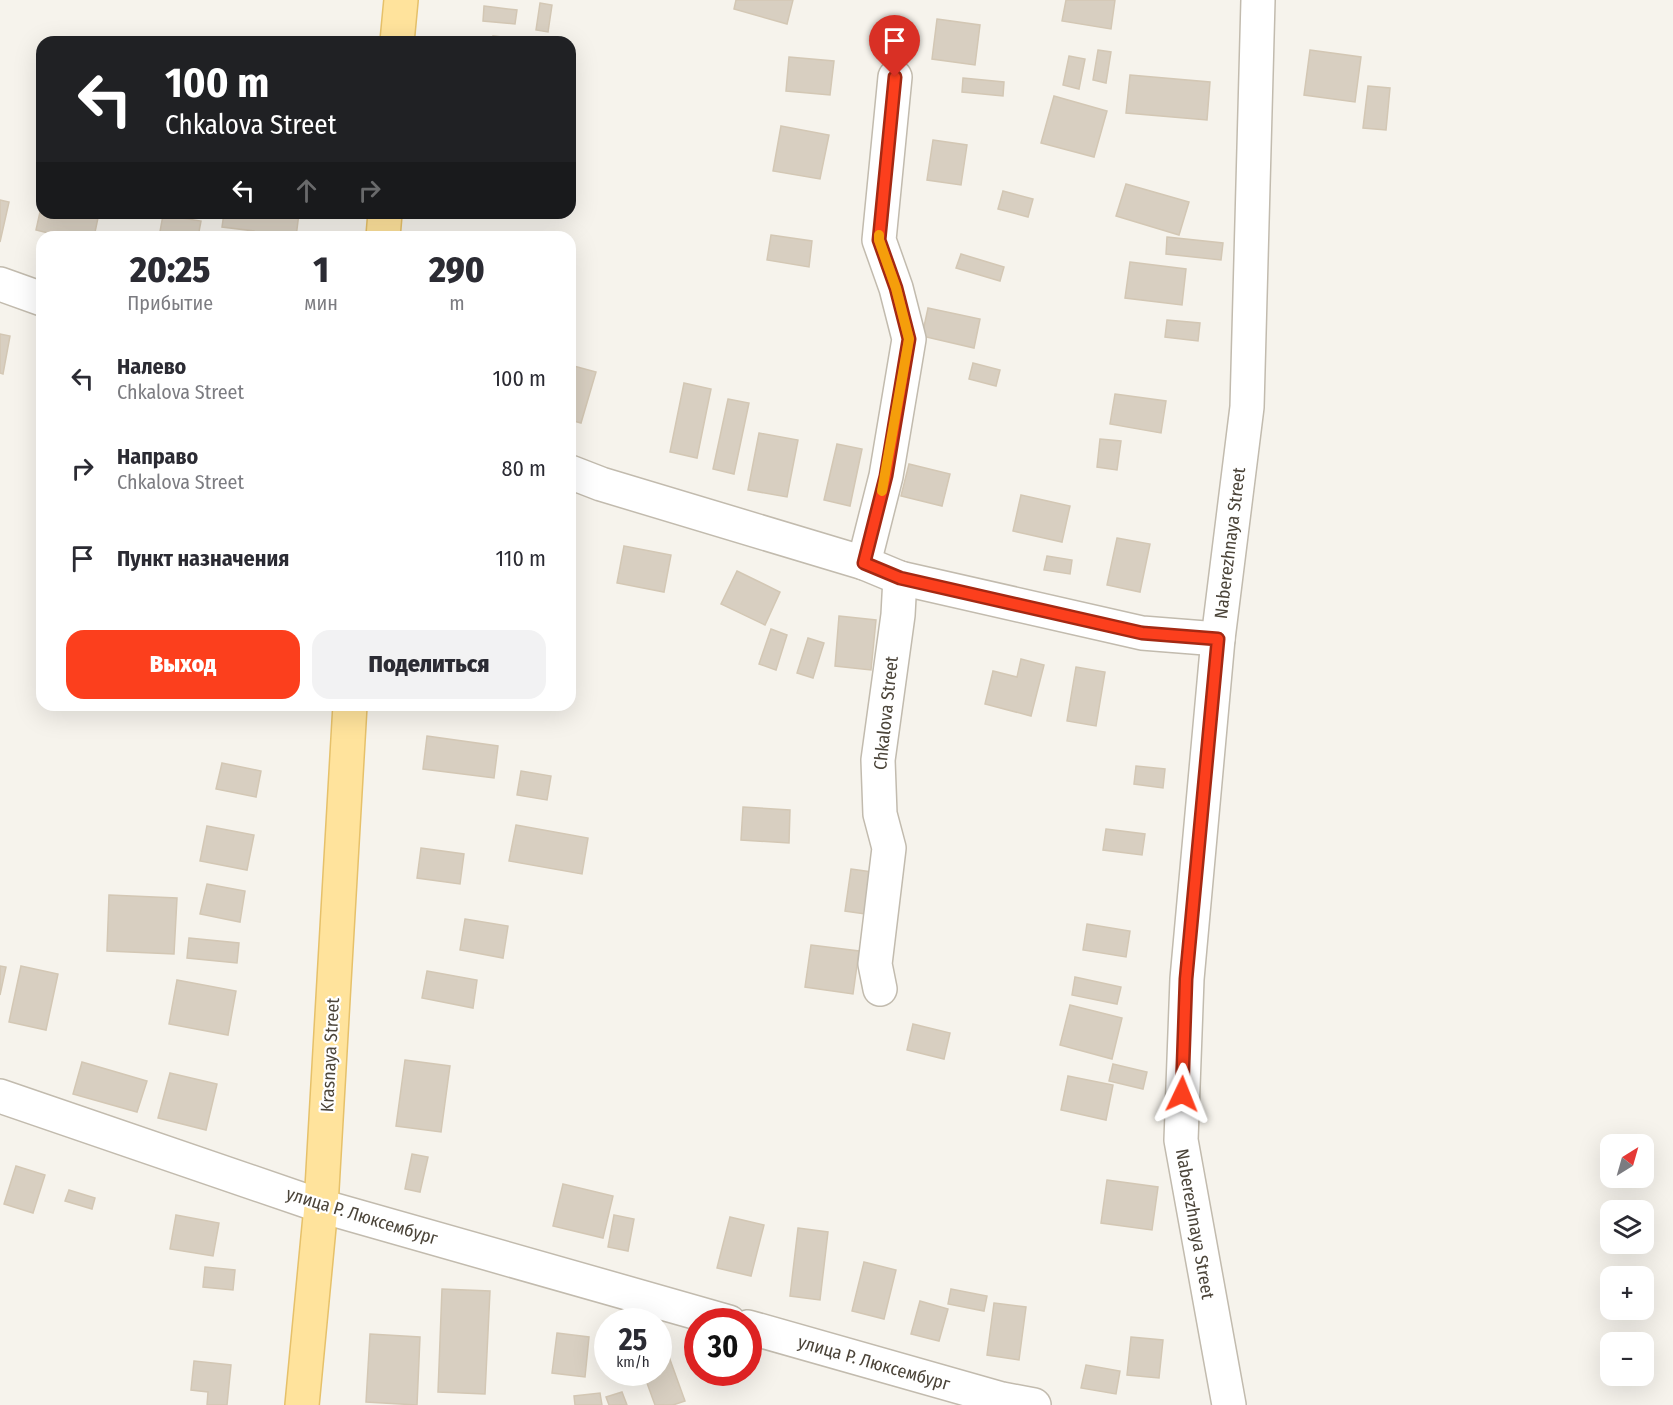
<!DOCTYPE html>
<html lang="ru">
<meta charset="utf-8">
<style>
body{margin:0;font-family:"Fira Sans Condensed",sans-serif;background:#f2f2f3;color:#2b2b33;height:100vh;display:flex;flex-direction:column;font-size:22px;white-space:nowrap}
*{box-sizing:border-box;margin:0}
p{font-size:20px;color:#7c7c81}
.icon{flex:none;width:33px;height:33px;fill:none;stroke:currentColor;stroke-width:2;stroke-linecap:round;stroke-linejoin:round}
.map{position:relative;flex:1;overflow:hidden}
.side{position:absolute;left:36px;top:231px;width:540px;height:480px;display:flex;flex-direction:column;background:#fff;border-radius:18px;box-shadow:0 6px 24px #0002}
.side>*{flex:none}
.banner{position:absolute;left:36px;top:36px;width:540px;height:183px;border-radius:18px;box-shadow:0 6px 24px #0002;background:#202124;color:#fff;overflow:hidden}
.needle{width:39px;rotate:37deg}
.fabs{position:absolute;left:1600px;top:1134px;display:grid;gap:12px}
.fabs a{display:grid;place-items:center;width:54px;height:54px;border-radius:12px;background:#fff;box-shadow:0 6px 24px #0002;font-size:30px}
.speed{position:absolute;left:594px;top:1308px;display:flex;gap:12px;font-size:30px;font-weight:700;text-align:center}
.speed>*{display:grid;place-content:center;width:78px;height:78px;border-radius:50%;background:#fff;box-shadow:0 6px 24px #0002;line-height:1}
.speed small{font-size:15px;font-weight:400}
.speed .limit{border:9px solid #d22;background:#fff;color:#111}
.pin{position:absolute;display:grid;place-items:center;width:51px;height:51px;color:#fff;margin:-62px -26px;border-radius:50% 50% 50% 0;rotate:-45deg;box-shadow:0 0 6px #0007}
.pin .icon{rotate:45deg}
.me{position:absolute;width:66px;margin:-33px;rotate:2deg;stroke-linejoin:round;filter:drop-shadow(0 0 4px #0008)}
.turn{display:flex;align-items:center;gap:21px;height:126px;padding:0 30px;font-size:27px}
.turn .icon{width:78px;height:78px;stroke-width:2.5}
.turn b{display:block;font-size:42px;line-height:51px}
.lanes{display:flex;align-items:center;height:57px;padding:0 30px;background:#0003;justify-content:center;gap:30px;direction:ltr}
.lanes .off{opacity:.35}
.eta{display:flex;justify-content:space-evenly;align-items:center;height:102px;text-align:center}
.eta b{font-size:36px;font-weight:800;line-height:42px}
.action{display:flex;gap:12px;margin-top:auto;padding:12px 30px}
.action a{flex:1;height:69px;border-radius:18px;background:#fc3f1d;color:#fff;font-size:24px;font-weight:800;line-height:69px;text-align:center}
.action a+a{background:#f2f2f3;color:#2b2b33}
ul{padding:0;list-style:none}
li{display:flex;align-items:center;gap:18px;height:90px;padding:0 30px}
li div{flex:1}
li b{display:block;font-size:22px}
li em{font-style:normal}
.map>svg:first-child{display:block}
</style>
<div class="map">
<svg width="1673" height="1405" viewBox="0 0 1673 1405">
<rect width="100%" height="100%" fill="#f6f3ec"/>
<!-- building -->
<g fill="#d8cfc1" stroke="#d3c7b4" stroke-width="1.5">
<polygon points="736,0 793,0 787,24 734,9"/>
<polygon points="1066,0 1115,0 1111,29 1062,21"/>
<polygon points="540,3 552,5 548,32 536,30"/>
<polygon points="484,6 517,10 515,24 483,21"/>
<polygon points="937,19 980,25 975,65 932,59"/>
<polygon points="493,36 540,41 540,42 493,42"/>
<polygon points="1098,50 1111,52 1106,83 1093,80"/>
<polygon points="1310,50 1361,57 1355,102 1304,95"/>
<polygon points="1069,56 1085,59 1079,89 1063,85"/>
<polygon points="789,57 834,61 830,95 786,91"/>
<polygon points="1130,75 1210,82 1207,120 1126,113"/>
<polygon points="963,78 1004,82 1003,96 962,92"/>
<polygon points="1368,86 1390,88 1386,130 1363,128"/>
<polygon points="1054,96 1107,111 1094,157 1041,143"/>
<polygon points="781,126 829,135 820,179 773,171"/>
<polygon points="933,140 967,145 961,185 927,180"/>
<polygon points="1126,184 1189,202 1179,235 1116,216"/>
<polygon points="1003,191 1033,199 1028,217 998,209"/>
<polygon points="0,200 9,202 0,242"/>
<polygon points="42,203 42,213 99,213 94,237 64,237 36,230"/>
<polygon points="224,213 299,213 296,237 253,237 254,231 222,227"/>
<polygon points="163,215 201,221 198,237 159,237"/>
<polygon points="771,235 812,241 809,267 767,260"/>
<polygon points="1167,237 1223,243 1221,260 1166,254"/>
<polygon points="961,254 1004,267 1000,281 956,268"/>
<polygon points="1130,262 1186,269 1182,305 1125,298"/>
<polygon points="928,308 980,319 974,348 922,336"/>
<polygon points="1167,320 1200,323 1198,341 1165,337"/>
<polygon points="0,334 10,336 3,374 0,373"/>
<polygon points="973,363 1000,370 996,386 969,379"/>
<polygon points="570,365 596,372 581,423 570,420"/>
<polygon points="684,383 711,389 697,458 670,452"/>
<polygon points="1115,394 1166,401 1161,433 1110,424"/>
<polygon points="728,399 749,403 734,474 713,469"/>
<polygon points="759,433 798,440 787,497 748,490"/>
<polygon points="1100,439 1121,441 1117,470 1097,467"/>
<polygon points="837,444 862,449 850,506 824,500"/>
<polygon points="909,464 950,474 942,506 901,496"/>
<polygon points="1021,495 1070,506 1062,542 1013,531"/>
<polygon points="1117,538 1150,544 1140,592 1107,585"/>
<polygon points="624,546 671,555 664,592 617,583"/>
<polygon points="1047,556 1072,560 1070,574 1044,570"/>
<polygon points="737,571 780,592 765,625 721,604"/>
<polygon points="839,616 876,620 871,670 835,666"/>
<polygon points="771,629 787,635 776,670 759,664"/>
<polygon points="808,638 824,643 813,678 797,673"/>
<polygon points="1021,659 1044,665 1031,716 985,704 993,671 1017,677"/>
<polygon points="1076,667 1105,672 1096,726 1067,721"/>
<polygon points="427,736 498,746 494,778 423,769"/>
<polygon points="222,763 261,771 256,797 216,789"/>
<polygon points="1136,766 1165,769 1163,788 1134,784"/>
<polygon points="521,771 551,776 547,800 517,795"/>
<polygon points="743,807 790,810 789,843 741,840"/>
<polygon points="516,825 588,838 582,874 509,861"/>
<polygon points="207,826 254,835 247,870 200,861"/>
<polygon points="1106,829 1145,834 1142,855 1103,850"/>
<polygon points="421,848 464,854 460,884 417,878"/>
<polygon points="851,869 879,873 872,915 845,911"/>
<polygon points="207,884 245,891 240,922 200,914"/>
<polygon points="109,895 177,898 174,954 107,951"/>
<polygon points="465,919 508,926 503,958 460,950"/>
<polygon points="1087,924 1130,931 1126,957 1083,950"/>
<polygon points="189,938 239,943 237,963 187,958"/>
<polygon points="811,945 859,951 853,994 805,987"/>
<polygon points="0,966 6,967 0,995"/>
<polygon points="21,966 58,974 46,1030 9,1022"/>
<polygon points="427,971 477,980 473,1008 422,998"/>
<polygon points="1075,977 1121,987 1117,1004 1072,995"/>
<polygon points="177,980 236,991 228,1035 169,1024"/>
<polygon points="1070,1005 1122,1018 1112,1059 1060,1045"/>
<polygon points="913,1024 950,1033 944,1059 907,1050"/>
<polygon points="405,1060 450,1066 441,1132 396,1126"/>
<polygon points="82,1062 147,1081 137,1112 73,1094"/>
<polygon points="1113,1064 1147,1072 1143,1089 1109,1081"/>
<polygon points="170,1073 217,1084 206,1130 158,1118"/>
<polygon points="1068,1076 1113,1085 1106,1120 1061,1110"/>
<polygon points="412,1154 428,1157 420,1192 405,1189"/>
<polygon points="16,1166 45,1175 33,1213 4,1204"/>
<polygon points="1107,1180 1158,1187 1152,1230 1101,1223"/>
<polygon points="563,1184 613,1196 603,1238 553,1226"/>
<polygon points="69,1190 95,1198 92,1209 65,1201"/>
<polygon points="176,1215 219,1223 213,1256 170,1249"/>
<polygon points="614,1215 634,1219 628,1251 608,1247"/>
<polygon points="730,1217 764,1225 751,1276 717,1268"/>
<polygon points="798,1228 828,1232 820,1300 790,1296"/>
<polygon points="864,1262 896,1270 884,1319 852,1311"/>
<polygon points="205,1267 235,1270 233,1290 203,1287"/>
<polygon points="442,1289 490,1291 485,1394 438,1392"/>
<polygon points="951,1289 987,1296 984,1311 948,1304"/>
<polygon points="920,1301 948,1309 939,1341 911,1334"/>
<polygon points="994,1303 1026,1307 1019,1360 987,1355"/>
<polygon points="557,1333 589,1337 585,1377 552,1373"/>
<polygon points="370,1334 420,1337 417,1405 366,1402"/>
<polygon points="1131,1337 1163,1340 1159,1378 1127,1375"/>
<polygon points="668,1354 685,1401 673,1405 655,1405 643,1372 658,1372 658,1358"/>
<polygon points="194,1361 231,1365 227,1405 207,1405 208,1392 191,1390"/>
<polygon points="1086,1365 1120,1371 1116,1394 1081,1388"/>
<polygon points="622,1392 627,1405 609,1405 606,1397"/>
<polygon points="600,1393 602,1405 575,1405 574,1396"/>
</g>
<g fill="none" stroke-linecap="round" stroke-linejoin="round">
<defs>
<g id="minor">
<polyline points="0,284 42,299"/>
<polyline points="570,472 601,484 864,563 900,578 1142,633 1218,639"/>
<polyline points="864,563 886,476 909,339 896,288 879,240 895,77"/>
<polyline points="880,989 875,964 889,848 880,814 878,760 898,615 900,578"/>
<polyline points="0,1096 321,1206 729,1322"/>
<polyline points="748,1327 1002,1399 1034,1405"/>
<polyline points="1229,1405 1181,1140 1187,979 1218,639 1247,407 1258,0"/>
</g>
<g id="major">
<polyline points="397,42 401,0"/>
<polyline points="383,237 385,213"/>
<polyline points="302,1405 321,1206 350,705"/>
</g>
</defs>
<!-- minor casing -->
<use href="#minor" stroke="#c2bbae" stroke-width="36"/>
<!-- major casing -->
<use href="#major" stroke="#e6c16a" stroke-width="36"/>
<!-- minor -->
<use href="#minor" stroke="#fff" stroke-width="33"/>
<!-- major -->
<use href="#major" stroke="#ffe39c" stroke-width="33"/>
</g>
<g fill="none" stroke-linecap="round" stroke-linejoin="round">
<defs>
<polyline id="route" points="895,77 879,240 896,288 909,339 886,476 864,563 900,578 1142,633 1218,639 1186,979 1182,1094"/>
</defs>
<!-- route casing -->
<use href="#route" stroke="#a42913" stroke-width="15"/>
<!-- route -->
<use href="#route" stroke="#fc3f1d" stroke-width="10"/>
<!-- slow -->
<polyline stroke="#f59e0b" stroke-width="10" points="879,235 879,240 896,288 909,339 882,491"/>
</g>
<g text-anchor="middle" stroke-width="4.5" stroke-linejoin="round" paint-order="stroke">
<!-- street labels -->
<g font-size="18" fill="#4b4439" stroke="#fff">
<text transform="translate(1230 543) rotate(-83)" y="6">Naberezhnaya Street</text>
<text transform="translate(886 713) rotate(-84)" y="6">Chkalova Street</text>
<text transform="translate(330 1055) rotate(-87)" y="6">Krasnaya Street</text>
<text transform="translate(362 1216) rotate(17)" y="6">улица Р. Люксембург</text>
<text transform="translate(1195 1224) rotate(80)" y="6">Naberezhnaya Street</text>
<text transform="translate(874 1363) rotate(16)" y="6">улица Р. Люксембург</text>
</g>
</g>
</svg>
<div class="fabs">
<a><svg class="needle" viewBox="-14 -14 28 28"><path d="M0-13l5 13h-10z" fill="#e53935"/><path d="M0 13l5-13h-10z" fill="#7c7c81"/></svg></a>
<a><svg class="icon" aria-label="layers" viewBox="0 0 24 24"><path d="M12 4l9 5-9 5-9-5zM3 14l9 5 9-5"/></svg></a>
<a>+</a>
<a>−</a>
</div>
<div class="speed"><div>25<small>km/h</small></div><div class="limit">30</div></div>
<div class="pin" style="left:895px;top:77px;background:#d93025"><svg class="icon" aria-label="arrive" viewBox="0 0 24 24"><path d="M6 21V4h12l-3 4 3 4H6"/></svg></div>
<svg class="me" style="left:1182px;top:1094px" viewBox="-20 -20 40 40"><path d="M0-17L14 15 0 8-14 15z" fill="#fc3f1d" stroke="#fff" stroke-width="4"/></svg>
<div class="banner">
<div class="turn"><svg class="icon" aria-label="left" viewBox="0 0 24 24"><path d="M17 20v-9H6M10 6l-5 5 5 5"/></svg><div><b>100 m</b>Chkalova Street</div></div>
<div class="lanes"><svg class="icon" aria-label="left" viewBox="0 0 24 24"><path d="M17 20v-9H6M10 6l-5 5 5 5"/></svg><svg class="icon off" aria-label="ahead" viewBox="0 0 24 24"><path d="M12 20V5M6 11l6-6 6 6"/></svg><svg class="icon off" aria-label="right" viewBox="0 0 24 24"><path d="M7 20v-9h11M14 6l5 5-5 5"/></svg></div>
</div>
<section class="side">
<div class="eta">
<div><b>20:25</b><p>Прибытие</p></div>
<div><b>1</b><p>мин</p></div>
<div><b>290</b><p>m</p></div>
</div>
<ul>
<li><svg class="icon" aria-label="left" viewBox="0 0 24 24"><path d="M17 20v-9H6M10 6l-5 5 5 5"/></svg><div><b>Налево</b><p>Chkalova Street</p></div><em>100 m</em></li>
<li><svg class="icon" aria-label="right" viewBox="0 0 24 24"><path d="M7 20v-9h11M14 6l5 5-5 5"/></svg><div><b>Направо</b><p>Chkalova Street</p></div><em>80 m</em></li>
<li><svg class="icon" aria-label="arrive" viewBox="0 0 24 24"><path d="M6 21V4h12l-3 4 3 4H6"/></svg><div><b>Пункт назначения</b></div><em>110 m</em></li>
</ul>
<div class="action"><a>Выход</a><a>Поделиться</a></div>
</section>
</div>
